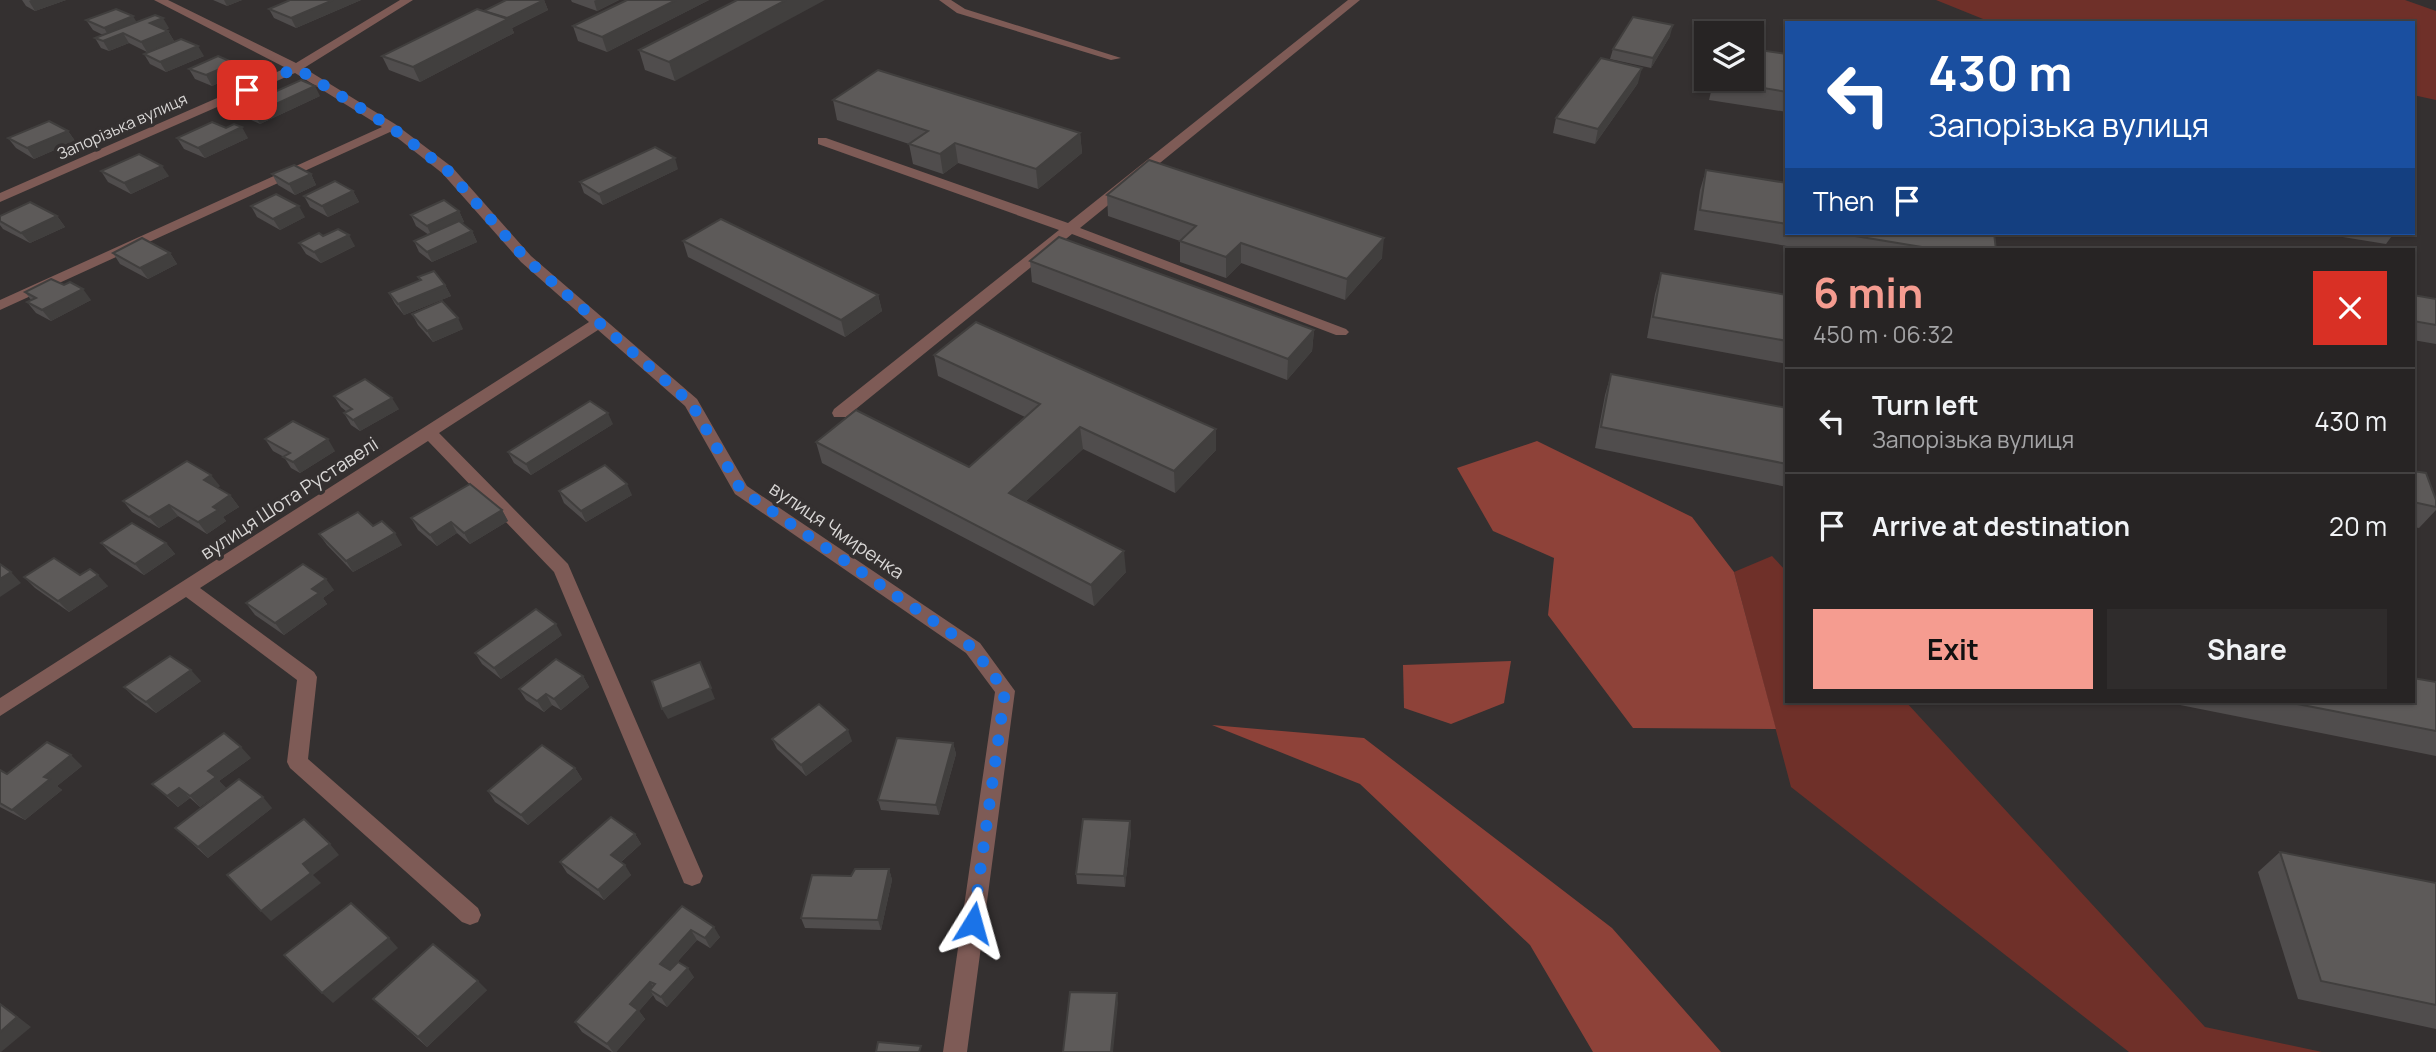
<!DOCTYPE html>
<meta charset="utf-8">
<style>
body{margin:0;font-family:Manrope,sans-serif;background:#2f2c2c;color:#f1f3f6;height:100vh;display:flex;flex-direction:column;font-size:26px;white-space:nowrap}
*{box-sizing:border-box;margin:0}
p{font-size:23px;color:#a4a4a6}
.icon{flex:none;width:38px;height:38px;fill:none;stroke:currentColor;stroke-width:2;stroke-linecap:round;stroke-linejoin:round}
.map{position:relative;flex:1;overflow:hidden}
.panel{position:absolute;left:1785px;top:248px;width:630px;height:455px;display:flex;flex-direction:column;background:#272424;border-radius:0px;box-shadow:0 2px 5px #0004,0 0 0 2px #434141}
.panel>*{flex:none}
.hud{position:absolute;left:1785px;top:21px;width:630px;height:214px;border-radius:0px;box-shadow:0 2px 5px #0004,0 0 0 2px #434141;background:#1a4fa0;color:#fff;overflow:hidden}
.controls{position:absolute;left:1694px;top:21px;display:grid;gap:14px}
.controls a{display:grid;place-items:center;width:70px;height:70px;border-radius:0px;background:#272424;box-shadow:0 2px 5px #0004,0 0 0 2px #434141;font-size:35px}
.pin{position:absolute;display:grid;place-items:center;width:60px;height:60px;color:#fff;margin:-30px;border-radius:14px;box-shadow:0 4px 10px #0006}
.me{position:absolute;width:77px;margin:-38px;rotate:8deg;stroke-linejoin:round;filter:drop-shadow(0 0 5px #0008)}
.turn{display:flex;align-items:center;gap:24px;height:147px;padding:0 28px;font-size:32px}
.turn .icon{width:91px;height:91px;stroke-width:2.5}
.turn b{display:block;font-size:49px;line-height:60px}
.then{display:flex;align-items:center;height:66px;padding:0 28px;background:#0003;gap:14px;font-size:26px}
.round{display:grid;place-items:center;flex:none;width:74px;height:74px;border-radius:0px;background:#2f2c2c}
.summary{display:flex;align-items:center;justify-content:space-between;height:119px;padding:0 28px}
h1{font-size:42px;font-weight:700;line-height:52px;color:#f59c90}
.action{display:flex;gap:14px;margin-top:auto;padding:14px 28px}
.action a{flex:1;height:80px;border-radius:0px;background:#f59c90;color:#111;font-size:28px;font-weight:700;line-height:80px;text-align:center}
.action a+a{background:#2f2c2c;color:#f1f3f6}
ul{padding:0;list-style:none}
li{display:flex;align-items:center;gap:21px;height:105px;padding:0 28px;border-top:2px solid #434141}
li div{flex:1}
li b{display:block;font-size:26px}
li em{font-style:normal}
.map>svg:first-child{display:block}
</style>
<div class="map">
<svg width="2436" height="1052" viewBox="0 0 2436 1052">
<rect width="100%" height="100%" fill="#343030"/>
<!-- green -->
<g fill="#6f3029">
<polygon points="1936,0 2405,0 2436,11 2436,100 2413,95 2413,23 1993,23"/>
<polygon points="1772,556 1787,572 1787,702 1906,702 2205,1027 2322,1052 2129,1052 1791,787 1734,572"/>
</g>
<!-- forest -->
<g fill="#8e4239">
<polygon points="1537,441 1692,517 1734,572 1776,729 1633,728 1548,615 1554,558 1493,531 1457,468"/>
<polygon points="1511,661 1504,703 1451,724 1404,708 1403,665"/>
<polygon points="1212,725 1364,738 1612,928 1721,1052 1593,1052 1530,945 1360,784"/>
</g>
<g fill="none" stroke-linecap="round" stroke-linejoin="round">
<!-- minor -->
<g fill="#7e5b56" fill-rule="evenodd">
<polygon points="154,0 168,0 296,63 400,0 413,0 304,68 395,124 452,167 531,256 697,399 747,486 980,643 1015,691 967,1052 943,1052 995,692 966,653 735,494 685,406 598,330 439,433 568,564 703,876 700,883 692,886 684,883 554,572 428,441 200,588 314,672 317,677 308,759 478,908 481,915 478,922 470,925 462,922 290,768 287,762 297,680 186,597 0,716 0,698 589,322 521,262 442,173 390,132 0,310 0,300 382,127 295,73 0,202 0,193 286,68"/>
<polygon points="939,0 951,0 965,9 1121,58 1111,60 957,13"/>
<polygon points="1348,0 1360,0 1080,228 1346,329 1349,332 1346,335 1336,335 1072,234 846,417 834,417 832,413 834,409 1059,230 818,144 818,138 826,138 1068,223"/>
</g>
</g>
<!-- wall -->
<g fill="#504d4d">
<polygon points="22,0 66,0 35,11 26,6"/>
<polygon points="213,0 242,0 227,6"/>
<polygon points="290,0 361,0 296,28 274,18 269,9"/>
<polygon points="544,0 548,10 512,28 514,33 420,82 389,70 382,56 484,11"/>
<polygon points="571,0 619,0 597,11 572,2"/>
<polygon points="627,0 709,0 607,52 578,41 573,26"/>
<polygon points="737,0 675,81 645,70 639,50"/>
<polygon points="86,20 136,22 169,28 165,30 168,31 174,41 147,52 129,43 109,51 101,48 95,38 103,35 93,30"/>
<polygon points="1670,36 1651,68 1610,59 1613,49"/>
<polygon points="144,54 204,56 166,72 150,64"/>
<polygon points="1787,54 1787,112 1709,100 1714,79 1752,79"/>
<polygon points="189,69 240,73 212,86 195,79"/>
<polygon points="1638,83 1595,144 1553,133 1556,118"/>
<polygon points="320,96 260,124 247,118 241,107"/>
<polygon points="833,100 1080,133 1082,153 1038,189 958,163 943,174 913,164 909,144 837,120"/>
<polygon points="226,128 248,138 205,158 184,149 177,138"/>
<polygon points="68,131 75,141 34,159 16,148 8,138"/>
<polygon points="678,169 603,205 584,193 580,182"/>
<polygon points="1706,170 1787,183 1787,233 1994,233 1996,250 1810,250 1694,230 1700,190"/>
<polygon points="101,171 169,176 131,194 108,182"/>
<polygon points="272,174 311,174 316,185 295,195 278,185"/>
<polygon points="353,191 359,202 328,217 310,207 304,196"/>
<polygon points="1107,195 1382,258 1345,300 1241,263 1226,278 1180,262 1180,241 1108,216"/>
<polygon points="251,206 305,217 280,230 257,217"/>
<polygon points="459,211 464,222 461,223 472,231 477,242 432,262 419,252 414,241 429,235 416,226 411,215"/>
<polygon points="0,216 57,216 65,227 30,243 3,229 0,225"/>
<polygon points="2318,233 2394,233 2386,244"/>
<polygon points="323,236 355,246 321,263 306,254 299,243"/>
<polygon points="683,241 878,295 882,311 845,337 688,257"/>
<polygon points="113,253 170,253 177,264 148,279 120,264"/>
<polygon points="1030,261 1314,330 1312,351 1287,380 1032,282"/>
<polygon points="1661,273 1787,295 1787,364 1647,338 1655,294"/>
<polygon points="418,277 445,285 451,296 404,315 395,304 389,293 420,281"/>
<polygon points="25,292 91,300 51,321 36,313 27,302 31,300"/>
<polygon points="2413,295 2436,299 2436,344 2413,340"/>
<polygon points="412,314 463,329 433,342 418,325"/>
<polygon points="934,355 1216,450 1175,493 1083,449 1026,501 1126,572 1094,606 822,463 816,442 969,467 1025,417 938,376"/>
<polygon points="1611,374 1787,408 1787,487 1595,448 1605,395"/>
<polygon points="334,396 399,409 360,431 351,425 344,413 347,412 341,407"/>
<polygon points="613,424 531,475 514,463 508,452"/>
<polygon points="265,439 335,451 300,473 291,468 284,457 273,451"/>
<polygon points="2413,471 2436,500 2436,510 2419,528 2413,527"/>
<polygon points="220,486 217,488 230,495 239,507 223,517 226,521 207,534 178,516 159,528 132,512 123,501"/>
<polygon points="559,491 632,495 586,522 564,503"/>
<polygon points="502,510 508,521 470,544 457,533 437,546 418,530 411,518"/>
<polygon points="373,526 402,545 353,572 327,545 319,534"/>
<polygon points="101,543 166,543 175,554 144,575 111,554"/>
<polygon points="80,575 108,586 69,612 35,588 24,577"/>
<polygon points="334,590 323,598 327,604 284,635 255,615 246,603"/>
<polygon points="562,635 501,679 482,664 475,653"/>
<polygon points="583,676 589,687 561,710 552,705 544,712 526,700 519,689"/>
<polygon points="201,681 156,713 135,698 124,687"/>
<polygon points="2436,682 2436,756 2165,702 2413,702"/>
<polygon points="772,739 852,741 806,776 777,749"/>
<polygon points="953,743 956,754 939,815 881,810 878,800"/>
<polygon points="251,758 219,781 226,788 200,807 190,798 178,807 152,784"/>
<polygon points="82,766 57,786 62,790 25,820 0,807 0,770 7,774"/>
<polygon points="575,768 582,779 528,825 495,802 488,791"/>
<polygon points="272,808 208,858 175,828"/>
<polygon points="1131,832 1125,887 1077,884 1076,874"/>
<polygon points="635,834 641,844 621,862 631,875 604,900 567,873 560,862"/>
<polygon points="2280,852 2436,883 2436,1029 2298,999 2258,872"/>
<polygon points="889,869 892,880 881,930 805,928 801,918 851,876"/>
<polygon points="682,906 720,937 710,948 697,940 670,970 694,977 667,1007 656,1000 653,995 639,1011 645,1019 616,1052 612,1052 582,1032 575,1022"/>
<polygon points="487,990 427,1047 373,999"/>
</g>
<!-- shaded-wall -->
<g fill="#413f3e">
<polygon points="31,0 66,0 35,11 29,1"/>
<polygon points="224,0 242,0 227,6"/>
<polygon points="333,0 361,0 296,28 291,18"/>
<polygon points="544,0 548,10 512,28 514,33 420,82 413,67"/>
<polygon points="596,0 619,0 597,11 594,1"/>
<polygon points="676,0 709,0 607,52 602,37"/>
<polygon points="786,0 825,0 675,81 669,62"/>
<polygon points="133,16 139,26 110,38 104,28"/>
<polygon points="163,18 169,28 156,33 150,23"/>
<polygon points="1673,25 1670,36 1651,68 1653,58"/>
<polygon points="168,31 174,41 147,52 141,42"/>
<polygon points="123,33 129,43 109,51 103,41"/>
<polygon points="198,46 204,56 166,72 160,62"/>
<polygon points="234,63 240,73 212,86 206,75"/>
<polygon points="1642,68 1638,83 1595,144 1598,129"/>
<polygon points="315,86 320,96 260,124 254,114"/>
<polygon points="242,127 248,138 205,158 198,148"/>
<polygon points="68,131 75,141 34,159 27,148"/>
<polygon points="1080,133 1082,153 1038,189 1036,169"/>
<polygon points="955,143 958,163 943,174 940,154"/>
<polygon points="675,158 678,169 603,205 599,194"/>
<polygon points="162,166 169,176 131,194 124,183"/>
<polygon points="311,174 316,185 295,195 289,184"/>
<polygon points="353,191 359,202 328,217 322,206"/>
<polygon points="299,206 305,217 280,230 273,219"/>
<polygon points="459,211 464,222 432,237 427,226"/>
<polygon points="57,216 65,227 30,243 21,233"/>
<polygon points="472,231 477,242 432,262 427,252"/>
<polygon points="349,235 355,246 321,263 314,252"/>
<polygon points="1384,238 1382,258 1345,300 1347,279"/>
<polygon points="1241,243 1241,263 1226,278 1226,257"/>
<polygon points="170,253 177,264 148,279 140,268"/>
<polygon points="445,285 451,296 404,315 398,304"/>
<polygon points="83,289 91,300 51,321 42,310"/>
<polygon points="878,295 882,311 845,337 841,320"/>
<polygon points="458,318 463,329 433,342 427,331"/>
<polygon points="1314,330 1312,351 1287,380 1288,359"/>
<polygon points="392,398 399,409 360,431 353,420"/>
<polygon points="608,413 613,424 531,475 526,464"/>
<polygon points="1080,427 1083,449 1012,514 1009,493"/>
<polygon points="1216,429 1216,450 1175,493 1174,471"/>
<polygon points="328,439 335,451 300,473 293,462"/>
<polygon points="211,475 220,486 212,491 204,480"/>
<polygon points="627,484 632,495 586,522 581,511"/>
<polygon points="230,495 239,507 223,517 226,521 207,534 198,522 213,507"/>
<polygon points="169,505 178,516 159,528 149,517"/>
<polygon points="502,510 508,521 470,544 464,533"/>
<polygon points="451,522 457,533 437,546 430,535"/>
<polygon points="395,533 402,545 353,572 346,561"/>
<polygon points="166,543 175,554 144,575 135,564"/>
<polygon points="1124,551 1126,572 1094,606 1091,585"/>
<polygon points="11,572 21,583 0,597 0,579"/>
<polygon points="98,575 108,586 69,612 58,601"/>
<polygon points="326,579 334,590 323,598 327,604 284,635 275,623 312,589"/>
<polygon points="556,624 562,635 501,679 494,668"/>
<polygon points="700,662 715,699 668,719 662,709"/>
<polygon points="191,670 201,681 156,713 146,702"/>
<polygon points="583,676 589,687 561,710 554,699"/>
<polygon points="546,694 552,705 544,712 537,701"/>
<polygon points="848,730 852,741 806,776 801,765"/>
<polygon points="953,743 956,754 939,815 936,805"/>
<polygon points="241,747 251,758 219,781 226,788 200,807 190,796 208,771"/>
<polygon points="71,755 82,766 57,786 62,790 25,820 12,810 44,777"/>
<polygon points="575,768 582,779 528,825 521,815"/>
<polygon points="179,788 190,798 178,807 167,796"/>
<polygon points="263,797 272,808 208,858 198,847"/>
<polygon points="1130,821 1131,832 1125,887 1124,876"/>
<polygon points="635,834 641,844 617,865 611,855"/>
<polygon points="330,844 339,855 313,875 321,883 271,921 261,911 303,864"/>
<polygon points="625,865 631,875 604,900 598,890"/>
<polygon points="889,869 892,880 881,930 878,920"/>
<polygon points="714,927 720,937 710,948 705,938"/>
<polygon points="691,930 697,940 666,974 660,964"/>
<polygon points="389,938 398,948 333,1003 322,993"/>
<polygon points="688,968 694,977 667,1007 661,997"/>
<polygon points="478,981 487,990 427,1047 418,1037"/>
<polygon points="650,982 657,992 650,990 653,995 639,1011 645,1019 616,1052 613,1052 607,1044 630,1004"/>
<polygon points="1117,993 1118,1003 1113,1052 1111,1052"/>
<polygon points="0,1003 31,1027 1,1052 0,1052"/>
</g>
<!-- building -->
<g fill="#5d5a59" stroke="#413f3e" stroke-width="2">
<polygon points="290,0 333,0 291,18 269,9"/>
<polygon points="506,0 544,0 507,18 484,11"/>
<polygon points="627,0 676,0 602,37 573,26"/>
<polygon points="737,0 786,0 669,62 639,50"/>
<polygon points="116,9 133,16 104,28 86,20"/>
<polygon points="477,9 508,19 413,67 382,56"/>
<polygon points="155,15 163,18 150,23 168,31 141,42 123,33 103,41 95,38"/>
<polygon points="1633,17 1673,25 1653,58 1613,49"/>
<polygon points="181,39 198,46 160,62 144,54"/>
<polygon points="1752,49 1787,54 1787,92 1715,80 1715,79 1752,79"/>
<polygon points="218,56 234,63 206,75 189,69"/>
<polygon points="1601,58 1642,68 1598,129 1556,118"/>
<polygon points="878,70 1080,133 1036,169 955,143 940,154 909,144 928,131 833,100"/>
<polygon points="301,80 315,86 254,114 241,107"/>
<polygon points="49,121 68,131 27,148 8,138"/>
<polygon points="212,122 226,128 234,124 242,127 198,148 177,138"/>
<polygon points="655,147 675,158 599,194 580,182"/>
<polygon points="139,154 162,166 124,183 101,171"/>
<polygon points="1149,160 1384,238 1347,279 1241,243 1226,257 1180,241 1196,226 1107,195"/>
<polygon points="294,165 311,174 289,184 272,174"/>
<polygon points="1706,170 1787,183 1787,224 1700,210"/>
<polygon points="335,181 353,191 322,206 304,196"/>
<polygon points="276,194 299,206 273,219 251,206"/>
<polygon points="444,200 459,211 427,226 411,215"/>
<polygon points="30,202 57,216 21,233 0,221 0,216"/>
<polygon points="721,219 878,295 841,320 683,241"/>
<polygon points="459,221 472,231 427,252 414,241"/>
<polygon points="338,229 349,235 314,252 299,243 319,233 323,236"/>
<polygon points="1837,233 1994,233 1996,250 1940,250"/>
<polygon points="1059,237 1314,330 1288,359 1030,261"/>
<polygon points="142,238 170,253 140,268 113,253"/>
<polygon points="434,271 445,285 398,304 389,293 421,280 418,277"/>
<polygon points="1661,273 1787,295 1787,341 1653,317"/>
<polygon points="51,279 64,285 70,282 83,289 42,310 27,302 36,298 25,292"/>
<polygon points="2413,295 2436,299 2436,325 2413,321"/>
<polygon points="442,301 458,318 427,331 412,314"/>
<polygon points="976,322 1216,429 1174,471 1080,427 1009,493 1124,551 1091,585 816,442 856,410 969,467 1040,404 934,355"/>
<polygon points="1611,374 1787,408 1787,464 1601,427"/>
<polygon points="365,379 392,398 353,420 344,413 352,409 334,396"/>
<polygon points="590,401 608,413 526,464 508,452"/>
<polygon points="293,421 328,439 293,462 283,457 290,453 265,439"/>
<polygon points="187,461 211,475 204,480 230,495 213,507 218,510 198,522 169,505 149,517 123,501"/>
<polygon points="605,465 627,484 581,511 559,491"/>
<polygon points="2413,471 2426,473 2436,500 2436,507 2413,502"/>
<polygon points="470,484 502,510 464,533 451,522 430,535 411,518"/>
<polygon points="358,512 373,526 382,521 395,533 346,561 319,534"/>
<polygon points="132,523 166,543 135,564 101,543"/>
<polygon points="54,558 80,575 90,569 98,575 58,601 24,577"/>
<polygon points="0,564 11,572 0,579"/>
<polygon points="303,564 326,579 312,589 319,593 275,623 246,603"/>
<polygon points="536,609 556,624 494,668 475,653"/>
<polygon points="170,656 191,670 146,702 124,687"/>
<polygon points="556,659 583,676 554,699 546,694 537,701 519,689"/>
<polygon points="700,662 711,688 662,709 652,681"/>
<polygon points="2413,678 2436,682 2436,731 2287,702 2413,702"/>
<polygon points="819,704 848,730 801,765 772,739"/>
<polygon points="224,733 241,747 208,771 216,777 190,796 179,788 167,796 152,784"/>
<polygon points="897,738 953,743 936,805 878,800"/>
<polygon points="47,742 71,755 44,777 50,779 12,810 0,803 0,770 7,774"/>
<polygon points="542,745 575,768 521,815 488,791"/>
<polygon points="239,779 263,797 198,847 175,828"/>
<polygon points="611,817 635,834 611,855 625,865 598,890 560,862"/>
<polygon points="304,819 330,844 303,864 311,873 261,911 227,875"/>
<polygon points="1083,819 1130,821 1124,876 1076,874"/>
<polygon points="2280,852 2436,883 2436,1005 2321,981"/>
<polygon points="855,869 889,869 878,920 801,918 812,875 851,876"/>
<polygon points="351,903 389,938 322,993 284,955"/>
<polygon points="682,906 714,927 705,938 691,930 660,964 670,970 678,962 688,968 661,997 650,990 655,984 650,982 630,1004 638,1010 607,1044 575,1022"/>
<polygon points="433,944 478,981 418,1037 373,999"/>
<polygon points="1070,992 1117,993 1111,1052 1063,1052"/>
<polygon points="0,1004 17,1017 0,1032"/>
<polygon points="878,1042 921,1046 919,1052 876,1052"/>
</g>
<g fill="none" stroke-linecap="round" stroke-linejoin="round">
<!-- route -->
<polyline stroke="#1a73e8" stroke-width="12" stroke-dasharray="0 21.6" points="247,90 296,68 391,127 447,170 526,259 691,403 741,490 973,648 1005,691 973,923"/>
</g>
<g text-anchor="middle" stroke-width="7" stroke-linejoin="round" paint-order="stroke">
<!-- far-street labels -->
<g font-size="16" fill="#d8d6d5" stroke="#343030">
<text transform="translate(122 126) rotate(-24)" y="6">Запорізька вулиця</text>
</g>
<!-- street labels -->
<g font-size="19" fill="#d8d6d5" stroke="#343030">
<text transform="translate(289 498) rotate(-33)" y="7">вулиця Шота Руставелі</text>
<text transform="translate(837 530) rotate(34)" y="7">вулиця Чмиренка</text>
</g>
</g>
</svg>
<div class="controls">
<a><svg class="icon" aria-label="layers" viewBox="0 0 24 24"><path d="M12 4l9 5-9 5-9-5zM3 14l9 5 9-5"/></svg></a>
</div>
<div class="pin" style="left:247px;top:90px;background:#d93025"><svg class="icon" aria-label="arrive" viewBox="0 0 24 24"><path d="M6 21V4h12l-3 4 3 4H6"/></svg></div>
<svg class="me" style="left:973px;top:923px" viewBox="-20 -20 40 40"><path d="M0-17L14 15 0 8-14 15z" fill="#1a73e8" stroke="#fff" stroke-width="4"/></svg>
<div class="hud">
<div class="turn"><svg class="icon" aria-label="left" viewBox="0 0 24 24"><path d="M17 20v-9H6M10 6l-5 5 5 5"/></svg><div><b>430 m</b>Запорізька вулиця</div></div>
<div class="then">Then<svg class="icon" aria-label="arrive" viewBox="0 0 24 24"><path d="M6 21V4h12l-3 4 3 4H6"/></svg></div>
</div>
<section class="panel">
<div class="summary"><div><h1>6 min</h1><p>450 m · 06:32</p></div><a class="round" style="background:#d93025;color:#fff"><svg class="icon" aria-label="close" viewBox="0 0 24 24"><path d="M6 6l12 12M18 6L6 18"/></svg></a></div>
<ul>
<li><svg class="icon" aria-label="left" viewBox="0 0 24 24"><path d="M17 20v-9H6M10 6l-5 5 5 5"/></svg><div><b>Turn left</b><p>Запорізька вулиця</p></div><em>430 m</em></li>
<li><svg class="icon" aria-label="arrive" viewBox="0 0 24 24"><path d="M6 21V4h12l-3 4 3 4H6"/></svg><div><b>Arrive at destination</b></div><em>20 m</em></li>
</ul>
<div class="action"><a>Exit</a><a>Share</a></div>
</section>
</div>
